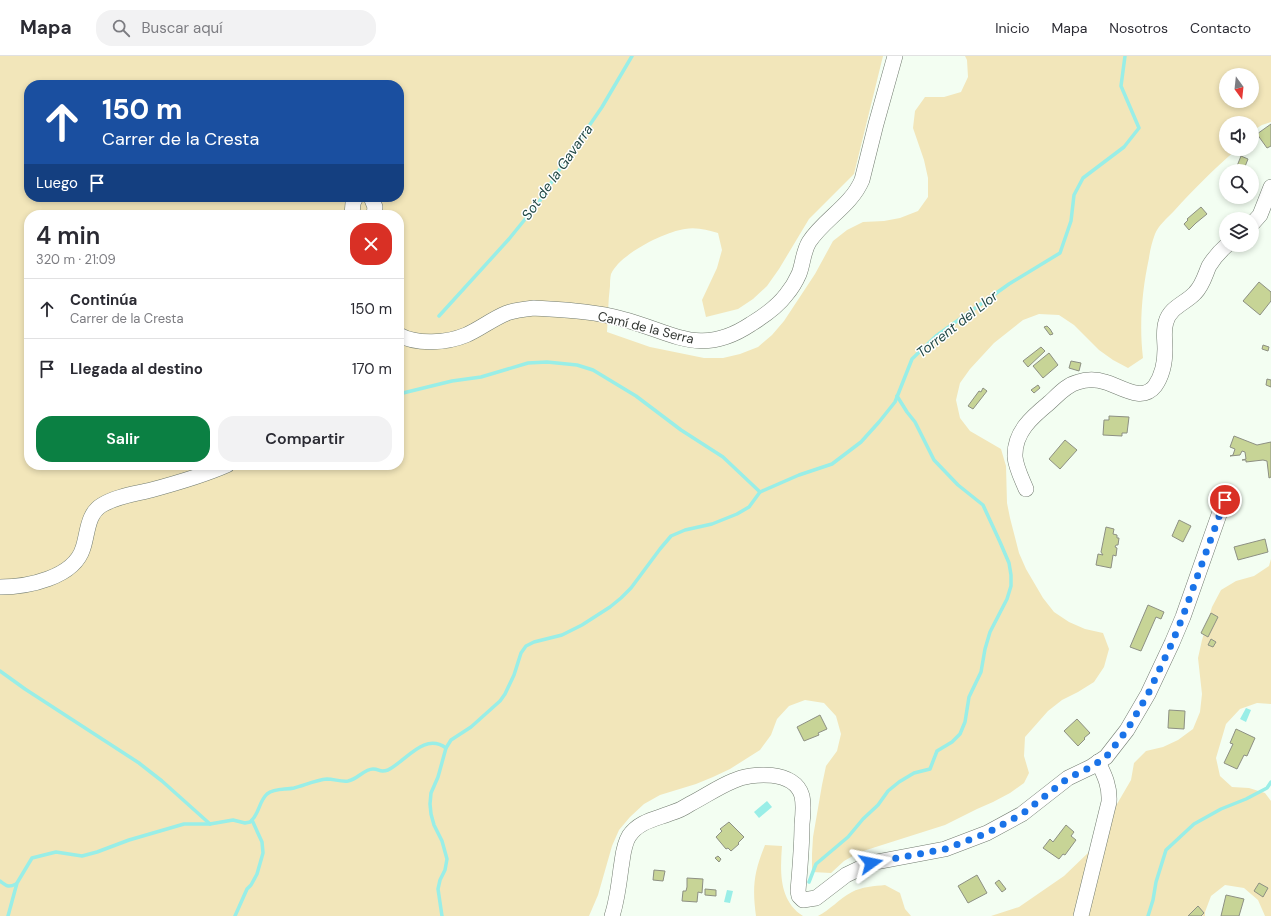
<!DOCTYPE html>
<html lang="es">
<meta charset="utf-8">
<style>
body{margin:0;font-family:"DM Sans",sans-serif;background:#f2f2f3;color:#2b2b33;height:100vh;display:flex;flex-direction:column;font-size:15px;white-space:nowrap}
*{box-sizing:border-box;margin:0}
p{font-size:13px;color:#7c7c81}
.icon{flex:none;width:22px;height:22px;fill:none;stroke:currentColor;stroke-width:2;stroke-linecap:round;stroke-linejoin:round}
.map{position:relative;flex:1;overflow:hidden}
.drawer{position:absolute;left:24px;top:154px;width:380px;height:260px;display:flex;flex-direction:column;background:#fff;border-radius:16px;box-shadow:0 2px 6px #0003}
.drawer>*{flex:none}
.banner{position:absolute;left:24px;top:24px;width:380px;height:122px;border-radius:16px;box-shadow:0 2px 6px #0003;background:#1a4fa0;color:#fff;overflow:hidden}
.needle{width:26px;rotate:165deg}
.controls{position:absolute;left:1219px;top:12px;display:grid;gap:8px}
.controls a{display:grid;place-items:center;width:40px;height:40px;border-radius:50%;background:#fff;box-shadow:0 2px 6px #0003;font-size:20px}
.pin{position:absolute;display:grid;place-items:center;width:34px;height:34px;color:#fff;margin:-17px;border:2px solid #fff;border-radius:50%;box-shadow:0 1px 4px #0007}
.me{position:absolute;width:44px;margin:-22px;rotate:78deg;stroke-linejoin:round;filter:drop-shadow(0 0 3px #0008)}
.turn{display:flex;align-items:center;gap:14px;height:84px;padding:0 12px;font-size:18px}
.turn .icon{width:52px;height:52px;stroke-width:2.5}
.turn b{display:block;font-size:28px;line-height:34px}
.then{display:flex;align-items:center;height:38px;padding:0 12px;background:#0003;gap:8px;font-size:15px}
.round{display:grid;place-items:center;flex:none;width:42px;height:42px;border-radius:16px;background:#f2f2f3}
.headline{display:flex;align-items:center;justify-content:space-between;height:68px;padding:0 12px}
h1{font-size:24px;font-weight:600;line-height:30px}
.cta{display:flex;gap:8px;margin-top:auto;padding:8px 12px}
.cta a{flex:1;height:46px;border-radius:16px;background:#0b8043;color:#fff;font-size:16px;font-weight:600;line-height:46px;text-align:center}
.cta a+a{background:#f2f2f3;color:#2b2b33}
ul{padding:0;list-style:none}
li{display:flex;align-items:center;gap:12px;height:60px;padding:0 12px;border-top:1px solid #e1e1e2}
li div{flex:1}
li b{display:block;font-size:15px}
li em{font-style:normal}
header{display:flex;align-items:center;gap:24px;box-sizing:border-box;height:56px;padding:0 20px;background:#fff;border-bottom:1px solid #e1e1e2}
header strong{font-size:19px}
nav{display:flex;gap:22px;margin-inline-start:auto;font-size:14px}
.search{width:280px;height:36px;background:#f2f2f3;display:flex;align-items:center;gap:10px;box-sizing:border-box;padding:0 14px;border-radius:16px;color:#7c7c81;font-size:15px}
.map>svg:first-child{display:block}
</style>
<header>
<strong>Mapa</strong>
<div class="search"><svg class="icon" aria-label="search" viewBox="0 0 24 24"><circle cx="10" cy="10" r="6"/><path d="M15 15l6 6"/></svg>Buscar aquí</div>
<nav><a>Inicio</a><a>Mapa</a><a>Nosotros</a><a>Contacto</a></nav>
</header>
<div class="map">
<svg width="1271" height="860" viewBox="0 0 1271 860">
<rect width="100%" height="100%" fill="#f3fef2"/>
<!-- green -->
<g fill="#f2e6ba" fill-rule="evenodd">
<path d="M0 0H883L854 118 809 163 779 213 767 230 753 243 738 253 706 261 702 244 717 212 722 194 718 177C707 174 697 171 685 173 664 176 620 198 611 218 610 222 610 227 610 230 608 246 608 261 607 276L650 291 704 302H723L740 298 758 291 772 279 784 265 815 218 833 185 847 174 863 166 884 165 900 162 918 155 928 141V122L924 104 913 72 915 55 925 41H944L961 36 968 21 967 4 965 0H1271V66L1262 69 1252 75V67H1226V93H1237C1214 113 1194 133 1174 155 1167 162 1158 170 1155 178 1152 186 1150 194 1149 202 1142 234 1139 269 1143 302L1128 312 1113 304 1099 294 1074 269 1059 259 1039 258 1023 264 994 287 970 313 960 327 956 344 960 362 970 375 1001 393 1006 410 1007 447 1010 462 1019 497 1026 513 1043 542 1054 556 1069 566 1085 573 1103 577 1109 593 1104 611 1094 626 1078 636 1062 644 1048 655 1025 681 1024 700 1029 717 1024 727 1010 737 993 746 977 753 945 769 860 796 844 805 831 817 812 816V798L813 781 822 729 826 710 837 695 841 678 836 660 824 647 805 644 789 650 777 663 771 679 760 694 730 713 713 721 696 728 660 739 644 748 630 761 619 774 612 790 598 839 589 860H0ZM1226 19H1252V45H1226ZM29 29H399V141H29ZM29 159H399V409H29Z"/>
<polygon points="1271,503 1271,648 1257,647 1240,653 1226,668 1216,702 1220,720 1232,731 1249,732 1265,737 1271,745 1271,860 1265,860 1258,844 1244,832 1225,829 1211,840 1205,856 1205,860 991,860 1019,851 1064,820 1089,796 1131,724 1134,707 1146,695 1163,691 1178,684 1193,673 1200,656 1202,638 1198,602 1202,584 1212,551 1221,534 1236,525 1254,520 1269,510"/>
<path d="M765 789 782 790C780 816 779 845 803 860H756C752 831 754 816 765 789Z"/>
<path d="M885 829 900 837 905 853 911 860H818C830 854 839 843 852 836 861 831 875 830 885 829Z"/>
</g>
<!-- water -->
<g fill="#99eee7">
<polygon points="1246,652 1251,654 1246,666 1240,663"/>
<polygon points="767,745 772,751 759,762 754,756"/>
<polygon points="727,834 733,835 730,847 724,846"/>
</g>
<g fill="none" stroke-linecap="round" stroke-linejoin="round">
<!-- stream -->
<g stroke="#99eee7" stroke-width="3.5">
<polyline points="439,260 509,183 539,146 563,108 602,51 632,0"/>
<polyline points="403,337 452,325 481,321 528,307 547,306 577,309 593,314 636,340 681,374 723,401 760,436"/>
<polyline points="0,615 25,633 139,707 162,725 210,768"/>
<path d="M0 825C7 830 8 832 16 828"/>
<polyline points="809,826 816,808 848,781 863,763 878,749 888,735 899,726 914,717 930,713 937,695 952,686 960,678 965,666 969,641 981,616 985,593 990,576 1007,543 1011,530 1011,519 1009,507 1000,486 983,449 958,429 934,404 915,366 907,356 897,340"/>
<path d="M8 860 17 827 32 802 56 796 82 800 97 796 129 784 184 768H210L233 764 245 767 250 766C259 759 259 745 267 738 275 732 285 734 294 732 305 729 316 724 327 723 334 723 341 726 348 725 358 723 364 713 373 713 380 713 379 717 388 714 406 705 424 676 446 692"/>
<polyline points="235,860 247,833 251,829 257,818 263,797 262,786 252,764"/>
<polyline points="442,860 438,833 440,824 445,814 447,803 442,785 434,769 431,758 430,748 431,737 438,721 446,692 451,684 471,671 500,645 505,638 514,619 521,597 526,590 534,586 562,579 582,569 610,551 621,542 631,532 660,493 671,480 685,474 712,468 737,458 749,451 760,436 799,419 832,408 861,386 879,366 895,346 912,303 936,280 1009,228 1060,197 1071,165 1074,139 1083,122 1124,91 1139,72 1121,30 1125,0"/>
<polyline points="1148,860 1153,844 1156,826 1166,794 1194,768 1221,753 1246,743 1267,732 1271,726"/>
</g>
</g>
<!-- building -->
<g fill="#c7d496" stroke="#8d9083">
<polygon points="1271,68 1271,90 1267,92 1257,78"/>
<polygon points="1241,100 1248,103 1244,113 1249,115 1235,115"/>
<polygon points="1201,151 1207,158 1196,167 1189,174 1184,168 1188,164 1187,163"/>
<polygon points="1259,226 1271,236 1271,245 1260,259 1243,245"/>
<polygon points="1047,270 1050,273 1053,278 1050,279 1044,271"/>
<polygon points="1263,289 1269,291 1268,295 1262,293"/>
<polygon points="1041,291 1045,295 1028,311 1023,305"/>
<polygon points="1049,297 1058,309 1043,322 1033,310"/>
<polygon points="1071,305 1081,307 1079,315 1069,312"/>
<polygon points="1267,323 1271,324 1271,331 1266,329"/>
<polygon points="1038,329 1040,332 1034,337 1031,334"/>
<polygon points="983,332 987,335 973,353 968,350 979,335 981,336"/>
<polygon points="1109,360 1129,361 1127,377 1122,377 1122,380 1103,379 1104,364 1109,364"/>
<polygon points="1234,380 1257,389 1271,386 1271,421 1269,422 1267,405 1263,404 1246,406 1246,404 1242,404 1246,403 1245,396 1242,395 1240,399 1230,400 1233,399 1235,393 1230,391"/>
<polygon points="1065,384 1077,394 1060,413 1049,403"/>
<polygon points="1179,464 1191,470 1183,486 1172,480"/>
<polygon points="1106,471 1114,473 1113,478 1117,479 1117,482 1119,482 1118,489 1116,489 1115,491 1117,492 1116,500 1113,499 1111,512 1096,509 1098,498 1103,499 1101,496"/>
<polygon points="1265,483 1268,496 1238,504 1234,491"/>
<polygon points="1148,549 1164,556 1161,563 1156,561 1141,595 1130,591"/>
<polygon points="1211,557 1218,561 1208,581 1201,577"/>
<polygon points="1211,583 1216,586 1213,591 1208,589"/>
<polygon points="1169,654 1185,655 1184,673 1168,672"/>
<polygon points="820,659 827,673 818,677 819,679 804,685 797,671"/>
<polygon points="1077,663 1090,677 1084,682 1085,683 1078,690 1064,675"/>
<polygon points="1236,673 1255,682 1247,700 1244,699 1237,713 1224,707 1233,688 1230,687"/>
<polygon points="729,766 744,781 738,787 739,788 731,795 728,792 726,793 716,781 722,775 720,773"/>
<polygon points="1066,769 1074,776 1071,780 1076,784 1065,799 1063,798 1059,803 1043,792 1050,783 1053,786"/>
<polygon points="718,800 721,803 719,806 715,802"/>
<polygon points="654,814 665,815 663,825 653,824"/>
<polygon points="977,819 987,837 968,847 958,830"/>
<polygon points="687,822 703,823 702,837 698,836 697,846 682,845 683,835 686,835 687,831"/>
<polygon points="999,824 1006,833 1002,836 995,827"/>
<polygon points="1259,827 1268,832 1263,841 1254,835"/>
<polygon points="705,833 716,834 716,840 705,839"/>
<polygon points="1226,839 1244,843 1239,860 1221,860"/>
<polygon points="1198,850 1204,857 1201,860 1188,860"/>
</g>
<g fill="none" stroke-linecap="round" stroke-linejoin="round">
<defs>
<g id="minor">
<polyline points="371,141 375,151 374,159"/>
<polyline points="352,159 353,147 356,141"/>
<polyline points="1252,168 1260,159 1271,131"/>
<path d="M399 279C417 289 447 287 466 279 480 273 492 263 507 257 516 254 525 253 534 252 563 254 594 255 622 263 673 276 700 302 751 268 764 260 777 251 786 239 791 233 796 225 799 218 803 208 803 196 809 186 824 163 851 150 862 124L876 68 895 0"/>
<path d="M1026 433C1022 423 1016 412 1015 401 1014 376 1032 361 1049 347 1058 339 1066 329 1078 326 1086 323 1097 323 1105 326 1120 330 1142 347 1155 330 1162 320 1165 305 1165 293 1165 284 1163 275 1166 266 1170 251 1186 247 1195 237 1203 229 1205 219 1209 210 1214 202 1220 195 1227 189"/>
<path d="M0 531C27 531 74 522 83 492 88 477 87 458 102 449 117 440 135 438 151 434 177 427 202 420 227 409"/>
<path d="M612 860C617 845 619 828 621 812 623 801 623 790 629 780 639 765 656 763 671 757 678 755 684 752 690 748 704 741 718 731 733 725 752 716 795 714 802 740 804 749 803 759 802 768 802 790 800 812 798 835L799 840 803 844 816 842 846 819 871 807 945 793 987 777 1022 758 1068 722 1091 711 1106 701 1127 674 1148 638 1172 587 1183 561 1227 436"/>
<path d="M1081 860 1109 746C1110 731 1105 720 1098 706"/>
</g>
</defs>
<!-- minor casing -->
<use href="#minor" stroke="#727c70" stroke-width="16"/>
<!-- minor -->
<use href="#minor" stroke="#fff" stroke-width="15"/>
</g>
<g fill="none" stroke-linecap="round" stroke-linejoin="round">
<!-- route -->
<polyline stroke="#1a73e8" stroke-width="7" stroke-dasharray="0 12.6" points="871,807 945,793 987,777 1022,758 1068,722 1091,711 1106,701 1127,674 1148,638 1172,587 1183,560 1225,444"/>
</g>
<g text-anchor="middle" stroke-width="3" stroke-linejoin="round" paint-order="stroke">
<!-- street labels -->
<g font-size="13" fill="#313531" stroke="#fff">
<text transform="translate(646 271) rotate(14)" y="5">Camí de la Serra</text>
</g>
<!-- water labels -->
<g font-size="14" font-style="italic" fill="#224946" stroke="#fff">
<text transform="translate(557 116) rotate(-55)" y="5">Sot de la Gavarra</text>
<text transform="translate(957 268) rotate(-38)" y="5">Torrent del Llor</text>
</g>
</g>
</svg>
<div class="controls">
<a><svg class="needle" viewBox="-14 -14 28 28"><path d="M0-13l5 13h-10z" fill="#e53935"/><path d="M0 13l5-13h-10z" fill="#7c7c81"/></svg></a>
<a><svg class="icon" aria-label="sound" viewBox="0 0 24 24"><path d="M4 9h4l5-4v14l-5-4H4zM17 9q2 3 0 6"/></svg></a>
<a><svg class="icon" aria-label="search" viewBox="0 0 24 24"><circle cx="10" cy="10" r="6"/><path d="M15 15l6 6"/></svg></a>
<a><svg class="icon" aria-label="layers" viewBox="0 0 24 24"><path d="M12 4l9 5-9 5-9-5zM3 14l9 5 9-5"/></svg></a>
</div>
<div class="pin" style="left:1225px;top:444px;background:#d93025"><svg class="icon" aria-label="arrive" viewBox="0 0 24 24"><path d="M6 21V4h12l-3 4 3 4H6"/></svg></div>
<svg class="me" style="left:871px;top:807px" viewBox="-20 -20 40 40"><path d="M0-17L14 15 0 8-14 15z" fill="#1a73e8" stroke="#fff" stroke-width="4"/></svg>
<div class="banner">
<div class="turn"><svg class="icon" aria-label="ahead" viewBox="0 0 24 24"><path d="M12 20V5M6 11l6-6 6 6"/></svg><div><b>150 m</b>Carrer de la Cresta</div></div>
<div class="then">Luego<svg class="icon" aria-label="arrive" viewBox="0 0 24 24"><path d="M6 21V4h12l-3 4 3 4H6"/></svg></div>
</div>
<section class="drawer">
<div class="headline"><div><h1>4 min</h1><p>320 m · 21:09</p></div><a class="round" style="background:#d93025;color:#fff"><svg class="icon" aria-label="close" viewBox="0 0 24 24"><path d="M6 6l12 12M18 6L6 18"/></svg></a></div>
<ul>
<li><svg class="icon" aria-label="ahead" viewBox="0 0 24 24"><path d="M12 20V5M6 11l6-6 6 6"/></svg><div><b>Continúa</b><p>Carrer de la Cresta</p></div><em>150 m</em></li>
<li><svg class="icon" aria-label="arrive" viewBox="0 0 24 24"><path d="M6 21V4h12l-3 4 3 4H6"/></svg><div><b>Llegada al destino</b></div><em>170 m</em></li>
</ul>
<div class="cta"><a>Salir</a><a>Compartir</a></div>
</section>
</div>
